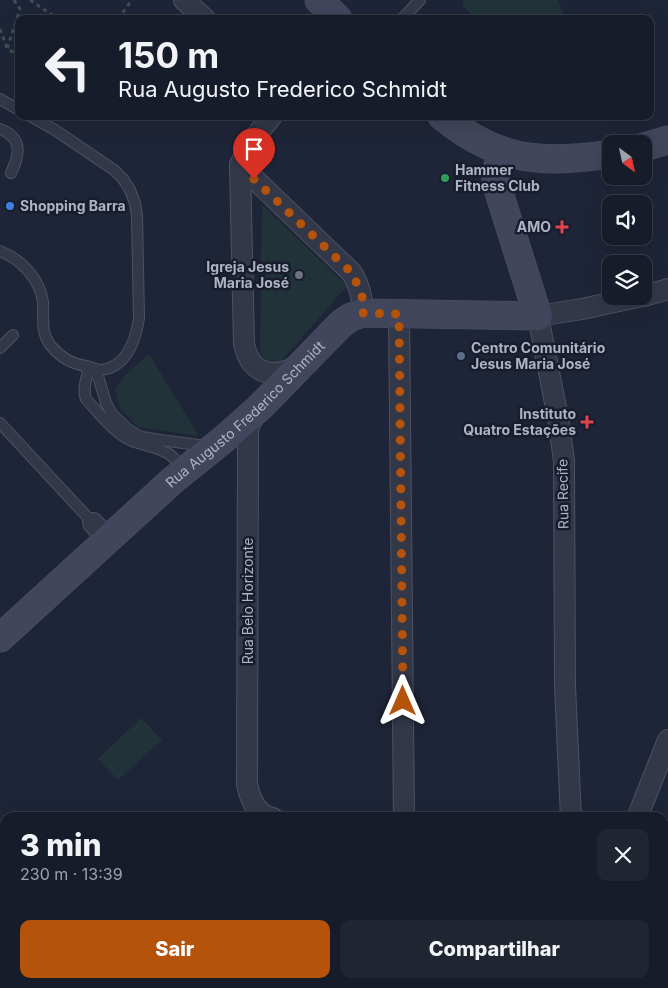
<!DOCTYPE html>
<html lang="pt">
<meta charset="utf-8">
<style>
body{margin:0;font-family:Inter,sans-serif;background:#202532;color:#f1f3f6;height:100vh;display:flex;flex-direction:column;font-size:19px;white-space:nowrap}
*{box-sizing:border-box;margin:0}
p{font-size:16px;color:#9ea1a8}
.icon{flex:none;width:28px;height:28px;fill:none;stroke:currentColor;stroke-width:2;stroke-linecap:round;stroke-linejoin:round}
.map{position:relative;flex:1;overflow:hidden}
.panel{position:absolute;left:0px;top:812px;width:669px;height:176px;display:flex;flex-direction:column;background:#171c2a;border-radius:15px 15px 0 0;box-shadow:0 5px 20px #0002,0 0 0 1px #363a47}
.panel>*{flex:none}
.top-card{position:absolute;left:15px;top:15px;width:639px;height:105px;border-radius:10px;box-shadow:0 5px 20px #0002,0 0 0 1px #363a47;background:#171c2a;color:#f1f3f6;overflow:hidden}
.needle{width:32px;rotate:147deg}
.controls{position:absolute;left:602px;top:135px;display:grid;gap:10px}
.controls a{display:grid;place-items:center;width:50px;height:50px;border-radius:10px;background:#171c2a;box-shadow:0 5px 20px #0002,0 0 0 1px #363a47;font-size:25px}
.pin{position:absolute;display:grid;place-items:center;width:42px;height:42px;color:#fff;margin:-51px -21px;border-radius:50% 50% 50% 0;rotate:-45deg;box-shadow:0 0 5px #0007}
.pin .icon{rotate:45deg}
.me{position:absolute;width:55px;margin:-28px;rotate:0deg;stroke-linejoin:round;filter:drop-shadow(0 0 4px #0008)}
.turn{display:flex;align-items:center;gap:18px;height:105px;padding:0 20px;font-size:22px}
.turn .icon{width:65px;height:65px;stroke-width:2.5}
.turn b{display:block;font-size:35px;line-height:42px}
.round{display:grid;place-items:center;flex:none;width:52px;height:52px;border-radius:10px;background:#202532}
.head{display:flex;align-items:center;justify-content:space-between;height:85px;padding:0 20px}
h1{font-size:30px;font-weight:800;line-height:38px}
.action{display:flex;gap:10px;margin-top:auto;padding:10px 20px}
.action a{flex:1;height:58px;border-radius:10px;background:#b45309;color:#fff;font-size:20px;font-weight:800;line-height:58px;text-align:center}
.action a+a{background:#202532;color:#f1f3f6}
.map>svg:first-child{display:block}
</style>
<div class="map">
<svg width="668" height="988" viewBox="0 0 668 988">
<rect width="100%" height="100%" fill="#1f2538"/>
<!-- green -->
<g fill="#213239">
<polygon points="463,0 558,0 564,16 569,19 476,19 462,5"/>
<polygon points="262,205 347,286 276,367 266,362 260,352"/>
<polygon points="149,354 199,436 138,427 120,408 115,389 125,375"/>
<polygon points="141,718 162,740 118,780 98,759"/>
</g>
<g fill="none" stroke-linecap="round" stroke-linejoin="round">
<defs>
<g id="lane">
<polyline points="402,19 420,0"/>
<polyline points="0,99 19,110"/>
<path d="M0 129C23 138 20 154 11 173"/>
<path d="M0 251C21 259 40 279 43 302 44 318 40 332 51 346 60 357 72 364 86 366 91 367 97 370 101 370 127 367 136 339 139 318L137 216 135 203 130 190 123 179 114 170 55 130 30 116"/>
<polyline points="0,348 13,335"/>
<path d="M89 367C87 377 82 389 86 399 98 412 111 429 126 438 141 448 180 446 178 472"/>
<polyline points="90,367 98,376 106,403 112,414 130,431 142,437 160,440 206,446"/>
<polyline points="0,423 93,523"/>
</g>
<g id="street">
<polyline points="184,0 205,19"/>
<path d="M272 116C258 132 248 146 240 165L244 344C251 376 274 379 300 365"/>
<path d="M240 165 352 273C360 287 362 297 363 313"/>
<polyline points="644,296 668,289"/>
<polyline points="399,314 404,818"/>
<path d="M257 412 249 425 248 435 247 784C250 799 256 815 273 818"/>
<polyline points="93,523 108,539"/>
<polyline points="571,818 565,686 564,461 558,418 538,316 582,309 642,296"/>
<polyline points="637,818 668,740"/>
<polyline points="378,984 384,988"/>
<polyline points="467,984 480,988"/>
<polyline points="441,988 458,984"/>
</g>
<g id="secondary">
<polyline points="319,0 338,19"/>
<path d="M442 116C498 162 542 164 611 154"/>
<polyline points="644,147 668,140"/>
<path id="s1" d="M0 638 173 480 224 439 260 407 341 324 351 317 363 313 538 316 496 183C495 170 498 163 505 152"/>
<polyline points="0,913 5,911"/>
<polyline points="72,984 72,988"/>
</g>
</defs>
<!-- lane casing -->
<use href="#lane" stroke="#4d5264" stroke-width="12"/>
<!-- street casing -->
<use href="#street" stroke="#4d5264" stroke-width="22"/>
<!-- secondary casing -->
<use href="#secondary" stroke="#4d5264" stroke-width="29"/>
<!-- path -->
<g stroke="#3f4f57" stroke-width="3" stroke-dasharray="4 4" stroke-linecap="butt">
<polyline points="14,0 20,9 7,49 19,55"/>
<polyline points="30,0 58,19"/>
<polyline points="118,19 132,0"/>
<polyline points="0,29 7,48"/>
</g>
<!-- lane -->
<use href="#lane" stroke="#333849" stroke-width="10"/>
<!-- street -->
<use href="#street" stroke="#333849" stroke-width="20"/>
<!-- secondary -->
<use href="#secondary" stroke="#41465c" stroke-width="28"/>
</g>
<g fill="none" stroke-linecap="round" stroke-linejoin="round">
<!-- route -->
<polyline stroke="#b45309" stroke-width="9" stroke-dasharray="0 16.2" points="254,179 352,273 362,295 363,313 399,314 403,701"/>
</g>
<!-- markers -->
<circle fill="#2e9e5b" stroke="#181d2d" stroke-width="2" cx="445" cy="178" r="5"/>
<circle fill="#3f7fe0" stroke="#181d2d" stroke-width="2" cx="10" cy="206" r="5"/>
<g fill="#e0444e" stroke="#181d2d" stroke-width="2">
<path d="M559.5 219.5h5v5h5v5h-5v5h-5v-5h-5v-5h5z"/>
<path d="M584.5 414.5h5v5h5v5h-5v5h-5v-5h-5v-5h5z"/>
</g>
<circle fill="#6b7280" stroke="#181d2d" stroke-width="2" cx="299" cy="275" r="5"/>
<circle fill="#5c6f8a" stroke="#181d2d" stroke-width="2" cx="461" cy="356" r="5"/>
<g text-anchor="middle" stroke-width="5" stroke-linejoin="round" paint-order="stroke">
<!-- poi labels -->
<g font-size="14" font-weight="bold" fill="#adb2c6" stroke="#181d2d" text-anchor="start">
<text x="455" y="175">Hammer<tspan x="455" dy="16">Fitness Club</tspan></text>
<text x="20" y="211">Shopping Barra</text>
<text x="551" y="232" text-anchor="end">AMO</text>
<text x="289" y="272" text-anchor="end">Igreja Jesus<tspan x="289" dy="16">Maria José</tspan></text>
<text x="471" y="353">Centro Comunitário<tspan x="471" dy="16">Jesus Maria José</tspan></text>
<text x="576" y="419" text-anchor="end">Instituto<tspan x="576" dy="16">Quatro Estações</tspan></text>
</g>
<!-- street labels -->
<g font-size="14" fill="#adb2c6" stroke="#181d2d">
<text dy="5" stroke="none"><textPath href="#s1" startOffset="332">Rua Augusto Frederico Schmidt</textPath></text>
<text transform="translate(563 494) rotate(-91)" y="5">Rua Recife</text>
<text transform="translate(248 601) rotate(-90)" y="5">Rua Belo Horizonte</text>
</g>
</g>
</svg>
<div class="controls">
<a><svg class="needle" viewBox="-14 -14 28 28"><path d="M0-13l5 13h-10z" fill="#e53935"/><path d="M0 13l5-13h-10z" fill="#9ea1a8"/></svg></a>
<a><svg class="icon" aria-label="sound" viewBox="0 0 24 24"><path d="M4 9h4l5-4v14l-5-4H4zM17 9q2 3 0 6"/></svg></a>
<a><svg class="icon" aria-label="layers" viewBox="0 0 24 24"><path d="M12 4l9 5-9 5-9-5zM3 14l9 5 9-5"/></svg></a>
</div>
<div class="pin" style="left:254px;top:179px;background:#d93025"><svg class="icon" aria-label="arrive" viewBox="0 0 24 24"><path d="M6 21V4h12l-3 4 3 4H6"/></svg></div>
<svg class="me" style="left:403px;top:701px" viewBox="-20 -20 40 40"><path d="M0-17L14 15 0 8-14 15z" fill="#b45309" stroke="#fff" stroke-width="4"/></svg>
<div class="top-card">
<div class="turn"><svg class="icon" aria-label="left" viewBox="0 0 24 24"><path d="M17 20v-9H6M10 6l-5 5 5 5"/></svg><div><b>150 m</b>Rua Augusto Frederico Schmidt</div></div>
</div>
<section class="panel">
<div class="head"><div><h1>3 min</h1><p>230 m · 13:39</p></div><a class="round"><svg class="icon" aria-label="close" viewBox="0 0 24 24"><path d="M6 6l12 12M18 6L6 18"/></svg></a></div>
<div class="action"><a>Sair</a><a>Compartilhar</a></div>
</section>
</div>
